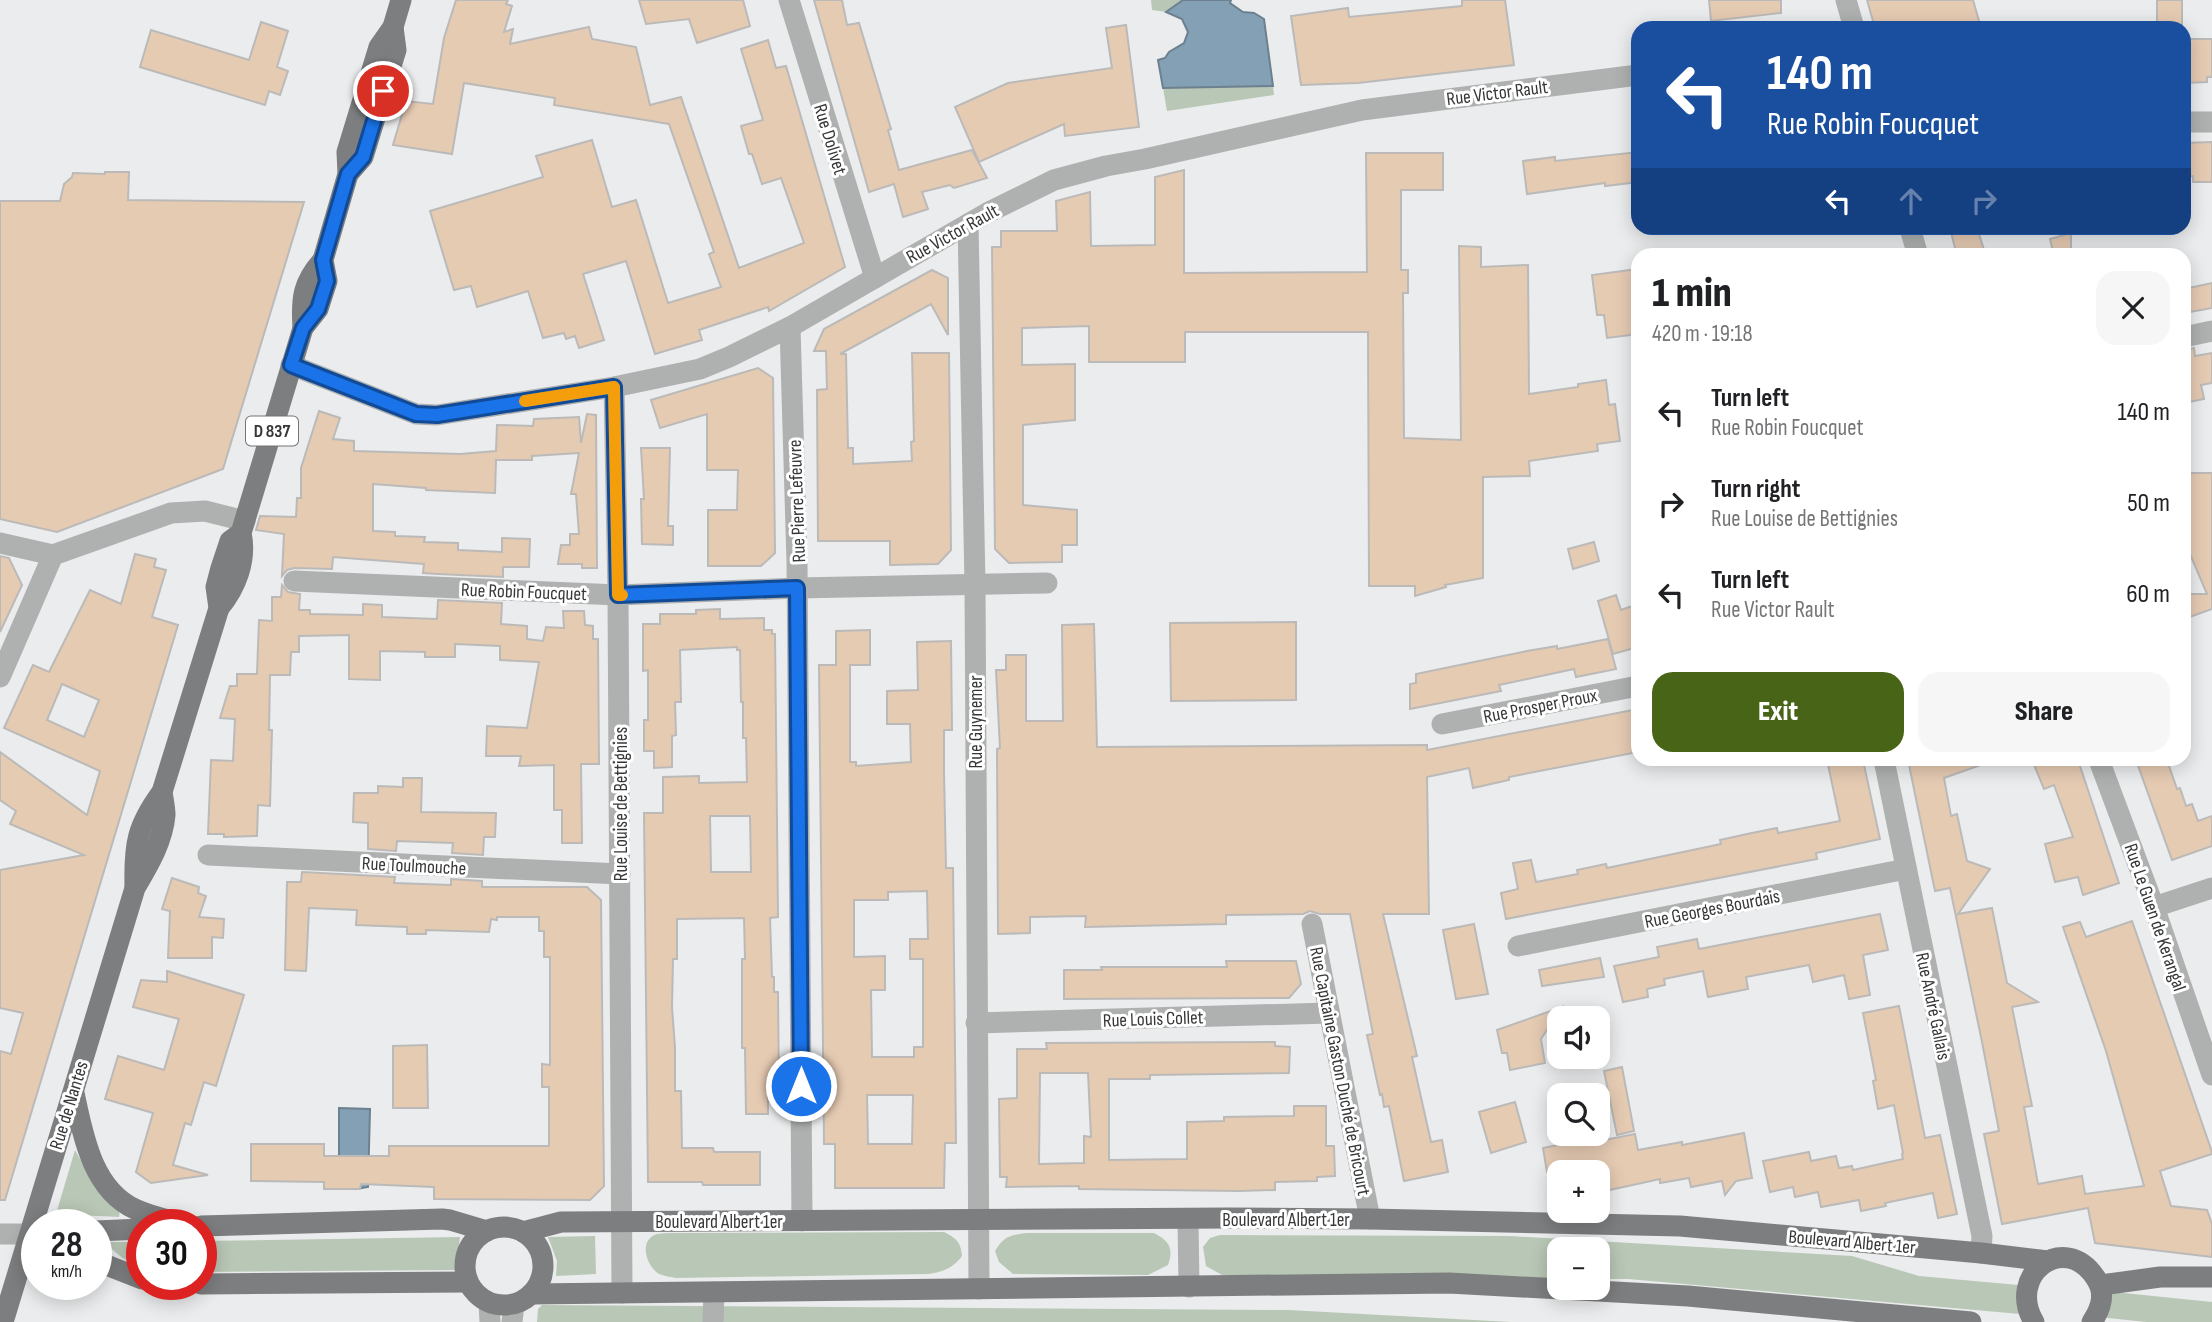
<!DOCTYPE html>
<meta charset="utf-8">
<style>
body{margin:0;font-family:"Sofia Sans Condensed",sans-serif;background:#f6f6f6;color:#202124;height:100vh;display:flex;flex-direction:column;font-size:26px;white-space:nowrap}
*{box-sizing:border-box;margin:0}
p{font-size:23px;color:#757577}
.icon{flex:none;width:38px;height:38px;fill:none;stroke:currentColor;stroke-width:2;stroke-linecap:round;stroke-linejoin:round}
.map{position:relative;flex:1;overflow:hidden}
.details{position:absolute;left:1631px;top:248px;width:560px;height:518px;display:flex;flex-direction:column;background:#fff;border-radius:21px;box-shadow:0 4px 18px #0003}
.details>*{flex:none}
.top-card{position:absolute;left:1631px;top:21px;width:560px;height:214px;border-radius:21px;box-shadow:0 4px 18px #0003;background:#1a4fa0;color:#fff;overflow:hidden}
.tools{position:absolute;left:1547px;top:1006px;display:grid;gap:14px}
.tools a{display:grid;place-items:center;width:63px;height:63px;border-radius:14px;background:#fff;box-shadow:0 4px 18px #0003;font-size:35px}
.speed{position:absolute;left:21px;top:1209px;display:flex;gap:14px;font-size:35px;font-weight:700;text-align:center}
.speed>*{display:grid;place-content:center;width:91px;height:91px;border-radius:50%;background:#fff;box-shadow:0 4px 18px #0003;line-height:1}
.speed small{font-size:18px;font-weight:400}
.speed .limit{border:10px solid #d22;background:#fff;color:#111}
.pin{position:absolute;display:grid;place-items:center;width:60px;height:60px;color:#fff;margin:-30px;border:4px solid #fff;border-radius:50%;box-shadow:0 2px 7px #0007}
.me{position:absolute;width:77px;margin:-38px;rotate:0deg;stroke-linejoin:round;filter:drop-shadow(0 0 5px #0008)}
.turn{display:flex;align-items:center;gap:24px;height:147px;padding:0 21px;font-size:32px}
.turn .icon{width:91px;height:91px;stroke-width:2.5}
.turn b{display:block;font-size:49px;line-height:60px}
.lanes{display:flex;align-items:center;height:66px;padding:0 21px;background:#0003;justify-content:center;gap:35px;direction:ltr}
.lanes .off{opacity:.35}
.round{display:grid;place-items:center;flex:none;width:74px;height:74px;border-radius:21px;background:#f6f6f6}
.summary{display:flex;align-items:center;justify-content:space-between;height:119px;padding:0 21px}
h1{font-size:42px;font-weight:800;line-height:52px}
.cta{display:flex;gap:14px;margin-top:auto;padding:14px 21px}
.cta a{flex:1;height:80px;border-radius:21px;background:#486517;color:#fff;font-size:28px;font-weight:800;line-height:80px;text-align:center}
.cta a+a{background:#f6f6f6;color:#202124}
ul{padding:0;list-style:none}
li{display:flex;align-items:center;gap:21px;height:91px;padding:0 21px}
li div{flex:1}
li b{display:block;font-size:26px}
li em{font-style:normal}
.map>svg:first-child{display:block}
</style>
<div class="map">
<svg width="2212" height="1322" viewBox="0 0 2212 1322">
<rect width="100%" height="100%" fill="#ebeced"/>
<!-- green -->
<g fill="#b9c7b6">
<polygon points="1151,0 1183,0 1166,12 1152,10"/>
<polygon points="1273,86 1274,95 1167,111 1163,88"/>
<polygon points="75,1150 84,1166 120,1209 119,1217 56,1214"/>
<path d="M944 1232C956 1238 961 1242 962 1256 953 1268 943 1272 928 1274L676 1278C671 1277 664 1276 659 1274 646 1266 638 1240 657 1234 662 1233 669 1233 674 1233Z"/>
<path d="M1027 1233H1154C1169 1241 1174 1248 1168 1265L1148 1275 1013 1274 999 1262 995 1251C1004 1236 1010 1235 1027 1233Z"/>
<polygon points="1220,1235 1509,1236 1852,1256 1919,1276 2018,1285 2031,1310 2020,1314 1628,1279 1598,1279 1598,1250 1559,1250 1559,1279 1222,1275 1206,1266 1203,1247 1210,1238"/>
<polygon points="595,1236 596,1274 556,1276 557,1261 548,1237"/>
<polygon points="460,1237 456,1270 201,1272 201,1241"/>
<path d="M105 1242H142V1267C126 1262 116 1254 105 1242Z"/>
<polygon points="2104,1291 2212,1302 2212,1322 2146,1322 2099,1317"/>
<polygon points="542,1305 1288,1310 1511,1322 537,1322 538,1309"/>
</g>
<!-- water -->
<g fill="#83a0b5" stroke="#6c8090" stroke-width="2">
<polygon points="1183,0 1231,0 1230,3 1243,12 1254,13 1264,19 1273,86 1163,88 1158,60 1165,58 1169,52 1184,43 1188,32 1182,19 1166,12"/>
<polygon points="339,1108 370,1109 368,1187 356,1189 360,1156 339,1156"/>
</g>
<!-- building -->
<g fill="#e6cbb3" stroke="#bbbab8" stroke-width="2" fill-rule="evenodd">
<polygon points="456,0 508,0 506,4 512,6 504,32 513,29 510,44 589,27 592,39 636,47 650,105 681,97 739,268 804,243 781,178 762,184 752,154 749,154 741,126 763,120 741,49 768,40 776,68 786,66 845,267 769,311 768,307 699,330 702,340 655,354 626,261 583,274 604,340 579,348 575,336 566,339 564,333 543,338 528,291 477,307 471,286 454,290 430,211 543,177 536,156 592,140 612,207 636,200 668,303 721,287 709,254 714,252 669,124 554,105 555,98 464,83 452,154 393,145 406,101 433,104 444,38"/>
<polygon points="639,0 743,0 750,26 697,43 689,19 646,24"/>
<polygon points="814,0 842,0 847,25 859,23 891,129 888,130 899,170 972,150 987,178 954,188 950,185 922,192 928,209 903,217 894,184 869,192"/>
<polygon points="1462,0 1505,0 1514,65 1358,83 1301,85 1291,16 1348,8 1349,17 1462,6"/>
<polygon points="1709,0 1781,0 1781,13 1711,21"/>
<polygon points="1867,0 1973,0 1981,28 1875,28"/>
<rect x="2157" y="0" width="25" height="28"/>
<polygon points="261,22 288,31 277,67 288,71 280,95 269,91 265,105 140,67 151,30 249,60"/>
<polygon points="1126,25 1139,127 1065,136 1064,124 979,162 955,107 1008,83 1112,68 1106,28"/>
<polygon points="2184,39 2212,39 2212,77 2207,77 2207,82 2184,83"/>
<polygon points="2212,142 2212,182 2193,182 2193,176 2184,177 2184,143"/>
<polygon points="1638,152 1638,182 1605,186 1605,183 1527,194 1523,161 1555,157 1555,161"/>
<polygon points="1366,153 1443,153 1443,190 1401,190 1401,270 1408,270 1408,293 1403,293 1404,438 1461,440 1459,246 1481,247 1481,267 1528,265 1529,394 1578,387 1578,384 1606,380 1609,405 1615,404 1620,441 1597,444 1598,451 1529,461 1530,476 1483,477 1483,578 1445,585 1446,587 1415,596 1415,586 1369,586 1368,332 1185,332 1185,362 1089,362 1089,326 1022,328 1022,365 1075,364 1075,420 1023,425 1023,505 1077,510 1077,545 1062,545 1062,562 1009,563 995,549 992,247 1001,247 1001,231 1057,231 1056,201 1090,192 1091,246 1155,245 1155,177 1184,170 1184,273 1367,272"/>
<polygon points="105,172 129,172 128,200 304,202 223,469 57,532 0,519 0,201 60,201 64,184 72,177 73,173 105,174"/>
<polygon points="1950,228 1977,228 1986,256 1957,256"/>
<polygon points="2071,233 2071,256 2054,256 2050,239"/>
<polygon points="1638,269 1638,334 1607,338 1604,315 1597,315 1592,275"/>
<polygon points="932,270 948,278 948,335 931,304 840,354 846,354 848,448 853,448 853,464 912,461 911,442 914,441 912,353 949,353 951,550 938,564 890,565 890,541 818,541 817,390 827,389 826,351 814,351 824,329"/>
<polygon points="2212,283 2212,308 2184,313 2184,289"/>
<polygon points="2194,348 2195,356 2212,353 2212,383 2201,385 2204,399 2184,403 2184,350"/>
<polygon points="758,368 773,378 775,553 761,566 708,566 708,510 737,510 738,470 707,470 707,414 660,428 651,400"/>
<polygon points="319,411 340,418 333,439 354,441 354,451 460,454 496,451 497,425 533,426 534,419 579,417 581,443 587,414 596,415 597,568 582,568 582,564 558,564 561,545 570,545 570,534 579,534 576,494 571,494 579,453 532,456 532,460 496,460 495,493 426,490 426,488 373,484 373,531 395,532 395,536 425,537 424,542 458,543 458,550 502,552 502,538 530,539 529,567 503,567 503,577 438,574 423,573 424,564 333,557 332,569 294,568 287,570 282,576 284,534 256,530 260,516 296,517 297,498 301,498 301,468"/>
<polygon points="641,448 670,448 668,526 673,526 673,545 642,544 641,499 644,499"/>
<polygon points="2184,473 2212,473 2212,609 2184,619 2184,594 2207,594 2184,540"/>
<polygon points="1594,542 1599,561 1573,569 1568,549"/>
<path d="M135 554 156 559 154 567 166 570 152 617 178 625 5 1200H0V1051L11 1054 23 1013 0 1008V870L84 855 10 824 16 811 0 800V752L87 815 100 771 4 728 33 665 49 672 90 590 121 604ZM62 684 99 700 84 737 47 720Z"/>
<polygon points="0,556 9,558 22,585 0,632"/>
<polygon points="282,585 288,592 300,594 299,610 310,610 310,614 363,615 363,604 382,605 382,617 437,619 438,600 502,603 501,624 527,626 527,639 543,641 546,627 564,628 563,611 584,611 585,625 593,626 593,639 598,639 599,764 581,764 582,843 562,843 562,810 554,810 554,765 519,766 521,756 486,756 487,726 527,728 539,662 500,660 500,646 455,644 455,657 425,657 425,652 380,651 380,680 349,679 349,635 299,636 299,652 291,652 290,675 270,675 269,730 272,730 270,806 258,805 257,836 224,837 224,834 208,834 211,760 233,761 235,719 220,718 227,695 230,686 237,686 237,674 257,674 259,620 272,621 272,597 281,597"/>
<polygon points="1616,595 1621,610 1638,604 1638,647 1613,654 1598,601"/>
<path d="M720 609V619L764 618V630H772V634H775L778 917 770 918 772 977H774V992H778L779 1097H768V1114H746L745 1048H742V959H745L744 918 677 919V959H673L672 1007 675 1048V1091H681L682 1148H713L714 1152H760V1185H703L702 1182H648L644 813H663V777L699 776V783L747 782 746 738H743V702H741L740 650H737V647L680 650 681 702H675L676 735 672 736V767L654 768V751H644V720H648V670L643 671V624H660V614H696V610ZM710 816H750L751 872H711Z"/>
<polygon points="1296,622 1296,700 1171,701 1170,623"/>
<polygon points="1094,624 1097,747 1427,745 1427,750 1638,709 1638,752 1509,777 1509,780 1473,788 1469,768 1427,777 1429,914 1383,914 1417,1056 1412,1057 1431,1142 1442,1140 1448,1172 1404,1181 1389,1106 1384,1107 1382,1094 1380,1095 1367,1035 1373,1034 1350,914 1320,914 1310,911 1303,914 1226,915 1226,924 1085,927 1086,916 1030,917 1030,933 998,934 997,749 1000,748 996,670 1006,670 1006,655 1026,655 1026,721 1063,721 1062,625"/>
<path d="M870 630V665H850V762H856V766L911 762 910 724H887V691L918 690 917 642 951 641 952 730H944V773L946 868H953L956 1143H945L944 1188H835V1144H824L819 665H836V631ZM927 891 928 939H910V959H923V1047H914V1057H872L871 990H885V956L854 957V900H888V892ZM867 1095H913L912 1144H868Z"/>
<polygon points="1608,639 1616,669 1576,677 1574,669 1499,685 1501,691 1410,709 1410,684 1416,683 1416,674 1527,651 1557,646 1557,649"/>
<polygon points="1827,760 1863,760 1880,839 1816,853 1817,859 1506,919 1501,893 1518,889 1513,863 1531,860 1536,882 1578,874 1577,870 1606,864 1607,868 1721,844 1720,840 1747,834 1777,828 1778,833 1840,821"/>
<polygon points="1908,760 1989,760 1989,762 1944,778 1951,816 1957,814 1967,861 1990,869 1958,914 1992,908 2007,983 2038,1002 2012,1007 2032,1106 2024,1107 2038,1184 2082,1176 2085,1194 2144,1186 2106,1051 2063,927 2080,922 2086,937 2132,921 2212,1152 2212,1154 2160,1171 2171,1206 2207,1210 2212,1224 2212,1257 2095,1243 2088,1208 2002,1224 1984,1134 1999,1131 1982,1042 1950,888 1935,891"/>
<polygon points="2032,760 2078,760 2119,883 2083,895 2078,877 2055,882 2045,844 2073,837 2054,785 2044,789"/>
<polygon points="2136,760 2167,760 2177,789 2180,788 2186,806 2192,804 2198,821 2212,816 2212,846 2172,860"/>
<polygon points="403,778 422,778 421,812 496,813 495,837 484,837 483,855 452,853 453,843 397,841 396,851 368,849 368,823 353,822 354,793 378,793 378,786 403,787"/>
<polygon points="302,872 395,877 394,883 451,885 451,879 482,881 482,887 587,887 601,900 604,1186 590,1200 434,1199 434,1187 361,1184 360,1189 324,1189 324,1182 251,1181 251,1144 324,1144 324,1156 389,1156 389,1146 549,1146 549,1087 542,1087 542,1064 550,1065 550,957 544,957 544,931 539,931 539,917 497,917 497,920 491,919 489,932 426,930 426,934 407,934 407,927 356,925 357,910 309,908 306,971 285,970 287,882 301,882"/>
<polygon points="172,878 199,887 198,893 206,896 199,917 224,919 223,938 212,937 212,958 168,958 170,911 162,909"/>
<polygon points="1880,914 1888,950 1863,955 1870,995 1849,999 1844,975 1813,982 1809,965 1746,977 1748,989 1708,997 1703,971 1664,979 1665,985 1647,989 1648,997 1623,1002 1614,966 1659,957 1657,947 1697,939 1699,949"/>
<polygon points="1474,924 1488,994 1456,999 1443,930"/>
<polygon points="1600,958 1604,977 1542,986 1539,970"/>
<polygon points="1226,961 1296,961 1301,984 1289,998 1064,999 1064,970 1102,970 1101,967 1227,967"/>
<polygon points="167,971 244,995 216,1086 204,1082 191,1125 185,1123 173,1165 208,1175 151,1183 136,1172 153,1113 105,1099 118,1056 164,1070 179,1019 133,1007 141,980 167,982"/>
<polygon points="1899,1006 1925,1138 1940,1135 1957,1214 1938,1218 1933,1193 1885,1203 1886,1206 1861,1211 1859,1200 1821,1207 1818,1192 1795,1197 1793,1187 1770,1192 1763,1161 1809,1152 1811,1161 1836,1156 1839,1168 1852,1166 1853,1170 1903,1159 1902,1154 1903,1153 1894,1105 1878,1109 1873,1081 1876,1080 1863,1013"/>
<polygon points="1562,1007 1541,1039 1545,1063 1510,1070 1507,1053 1502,1053 1497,1030"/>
<path d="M1275 1042V1046L1290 1047 1289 1073 1150 1075V1079H1109V1160L1187 1159V1122L1224 1121V1117L1294 1116V1106H1326V1146H1334L1335 1176 1317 1177V1181L1275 1182V1190L1239 1191 1079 1189V1186L1006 1187 1007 1177H1000L999 1099 1017 1098V1049H1047L1046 1043ZM1040 1073H1088L1091 1137 1084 1136V1163L1039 1164Z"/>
<polygon points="427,1045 428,1108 393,1108 393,1046"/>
<polygon points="1622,1067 1634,1131 1617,1135 1604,1071"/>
<polygon points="1515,1102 1526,1142 1491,1153 1479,1112"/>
<polygon points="1744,1133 1752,1178 1736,1181 1725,1195 1722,1181 1691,1187 1689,1178 1660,1183 1660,1179 1605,1191 1603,1182 1598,1183 1598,1172 1547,1172 1543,1148 1578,1141 1579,1145 1635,1134 1638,1150 1682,1142 1682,1145"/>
</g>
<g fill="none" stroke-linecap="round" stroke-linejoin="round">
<!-- minor -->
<g stroke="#afb0b0" stroke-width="21">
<polyline points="789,0 875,278"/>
<polyline points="1846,0 1854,28"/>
<polyline points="2184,122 2212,122"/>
<polyline points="968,224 975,585 979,1289"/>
<polyline points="1910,228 1918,256"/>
<polyline points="790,327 797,562 802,1221"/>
<polyline points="2184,337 2212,331"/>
<polyline points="291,365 416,414 437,415 614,387 700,369 729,357 790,327 987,213 1054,180 1106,166 1145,159 1362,110 1638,75"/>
<polyline points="614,387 618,595 622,1293"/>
<polyline points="0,543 53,555"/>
<polyline points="294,581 618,595 798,588 1047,583"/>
<polyline points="0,677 53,555 171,513 205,511 245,521"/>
<polyline points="1442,724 1638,686"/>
<polyline points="1884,760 1982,1236 1981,1253"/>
<polyline points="2099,760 2154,907 2212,1075"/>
<polyline points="208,855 620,874"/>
<polyline points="2154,907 2212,888"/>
<polyline points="1312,924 1370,1219"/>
<polyline points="1518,946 1906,869"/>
<polyline points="976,1023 1329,1013"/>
<polyline points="1188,1220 1189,1287"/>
<polyline points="0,1234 30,1234"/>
<polyline points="489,1303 490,1322"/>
<polyline points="512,1322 514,1304"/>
<polyline points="713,1322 714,1292"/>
</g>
<!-- major -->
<g stroke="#7d7e7f" stroke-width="21">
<polyline points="348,174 363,157 396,50 393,27"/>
<path d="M303 328C301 298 303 282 323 260"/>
<path d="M219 608C236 588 247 560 241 533L303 328 318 309 327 281 323 260 348 174 347 152 379 47 393 27 401 0"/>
<path d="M135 886C134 844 137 826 162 792L219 608 216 587 221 568 230 541 241 533"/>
<path d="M74 1093C83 1135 92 1189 135 1209 152 1217 170 1220 187 1225"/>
<polyline points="201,1226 442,1219 450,1220 487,1231"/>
<circle cx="504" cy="1266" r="39"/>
<polyline points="96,1231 142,1229"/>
<polyline points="523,1232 561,1222 1230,1218 1370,1219 1680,1226 1981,1253 2048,1261"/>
<polyline points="96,1261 142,1279"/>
<polyline points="155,1284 182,1284"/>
<polyline points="201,1284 467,1282"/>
<polyline points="2101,1285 2160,1277 2212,1277"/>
<polyline points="531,1294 1449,1283 1688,1296 1971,1322"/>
<path d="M3 1322 135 888C148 866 163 841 165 815 165 808 163 799 162 792"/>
<path d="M2034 1322C2006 1275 2064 1231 2095 1277 2106 1292 2102 1307 2092 1322"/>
</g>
</g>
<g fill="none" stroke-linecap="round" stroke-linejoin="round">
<defs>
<polyline id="route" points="383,91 363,157 348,174 323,260 327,281 318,309 303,328 291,365 416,414 437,415 614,387 618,595 797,588 801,1086"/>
</defs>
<!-- route casing -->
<use href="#route" stroke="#114b97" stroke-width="18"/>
<!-- route -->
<use href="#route" stroke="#1a73e8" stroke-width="12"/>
<!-- slow -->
<polyline stroke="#f59e0b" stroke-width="12" points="525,401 614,387 618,595 622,595"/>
</g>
<g text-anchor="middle" stroke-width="6" stroke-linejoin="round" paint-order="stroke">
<!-- shield labels -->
<rect fill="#fff" stroke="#737374" stroke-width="2" x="246" y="416.5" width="52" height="29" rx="5"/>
<g font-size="18" font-weight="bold" fill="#373738">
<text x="272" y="437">D 837</text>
</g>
<!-- street labels -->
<g font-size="19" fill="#373738" stroke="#fff">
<text transform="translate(1497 92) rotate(-7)" y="7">Rue Victor Rault</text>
<text transform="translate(831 139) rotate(73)" y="7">Rue Dolivet</text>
<text transform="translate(952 233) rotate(-29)" y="7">Rue Victor Rault</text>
<text transform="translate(796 501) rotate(-92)" y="7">Rue Pierre Lefeuvre</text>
<text transform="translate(524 591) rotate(2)" y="7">Rue Robin Foucquet</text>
<text transform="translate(1540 705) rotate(-11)" y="7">Rue Prosper Proux</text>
<text transform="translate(975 722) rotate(-90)" y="7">Rue Guynemer</text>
<text transform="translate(620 804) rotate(-90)" y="7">Rue Louise de Bettignies</text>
<text transform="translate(414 865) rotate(3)" y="7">Rue Toulmouche</text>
<text transform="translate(1712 908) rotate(-11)" y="7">Rue Georges Bourdais</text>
<text transform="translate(2156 917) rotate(71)" y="7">Rue Le Guen de Kerangal</text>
<text transform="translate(1934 1006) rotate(78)" y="7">Rue André Gallais</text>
<text transform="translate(1153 1018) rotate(-2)" y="7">Rue Louis Collet</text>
<text transform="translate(1341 1071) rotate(79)" y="7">Rue Capitaine Gaston Duché de Bricourt</text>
<text transform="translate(68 1105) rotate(-73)" y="7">Rue de Nantes</text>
<text x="1286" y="1226">Boulevard Albert 1er</text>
<text x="719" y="1228">Boulevard Albert 1er</text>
<text transform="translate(1852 1241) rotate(5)" y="7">Boulevard Albert 1er</text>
</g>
</g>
</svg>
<div class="tools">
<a><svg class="icon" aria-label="sound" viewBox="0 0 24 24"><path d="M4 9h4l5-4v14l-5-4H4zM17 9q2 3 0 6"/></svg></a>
<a><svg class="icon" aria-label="search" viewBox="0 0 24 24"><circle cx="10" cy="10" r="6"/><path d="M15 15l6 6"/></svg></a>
<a>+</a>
<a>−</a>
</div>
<div class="speed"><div>28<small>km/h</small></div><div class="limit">30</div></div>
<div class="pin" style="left:383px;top:91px;background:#d93025"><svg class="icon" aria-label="arrive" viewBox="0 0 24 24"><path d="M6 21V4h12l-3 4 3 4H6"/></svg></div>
<svg class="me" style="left:801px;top:1086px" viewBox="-20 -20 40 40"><circle r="17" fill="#1a73e8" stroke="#fff" stroke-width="3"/><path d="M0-11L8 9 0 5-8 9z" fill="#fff"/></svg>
<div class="top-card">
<div class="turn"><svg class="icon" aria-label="left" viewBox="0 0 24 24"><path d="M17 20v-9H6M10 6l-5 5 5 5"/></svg><div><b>140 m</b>Rue Robin Foucquet</div></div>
<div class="lanes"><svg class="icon" aria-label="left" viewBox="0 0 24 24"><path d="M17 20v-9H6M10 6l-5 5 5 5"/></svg><svg class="icon off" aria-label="ahead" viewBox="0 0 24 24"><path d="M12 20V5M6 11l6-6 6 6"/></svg><svg class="icon off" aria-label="right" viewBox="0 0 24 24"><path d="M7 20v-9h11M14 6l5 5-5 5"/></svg></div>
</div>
<section class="details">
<div class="summary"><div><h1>1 min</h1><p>420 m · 19:18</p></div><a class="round"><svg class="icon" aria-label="close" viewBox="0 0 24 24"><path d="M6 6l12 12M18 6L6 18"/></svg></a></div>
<ul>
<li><svg class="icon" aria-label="left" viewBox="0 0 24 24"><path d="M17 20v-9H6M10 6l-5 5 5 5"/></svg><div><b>Turn left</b><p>Rue Robin Foucquet</p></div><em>140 m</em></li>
<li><svg class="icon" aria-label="right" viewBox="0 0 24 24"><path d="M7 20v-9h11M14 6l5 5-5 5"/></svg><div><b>Turn right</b><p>Rue Louise de Bettignies</p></div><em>50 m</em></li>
<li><svg class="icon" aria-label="left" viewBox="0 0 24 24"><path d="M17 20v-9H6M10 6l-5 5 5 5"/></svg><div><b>Turn left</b><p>Rue Victor Rault</p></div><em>60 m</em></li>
</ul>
<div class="cta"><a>Exit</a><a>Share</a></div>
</section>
</div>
